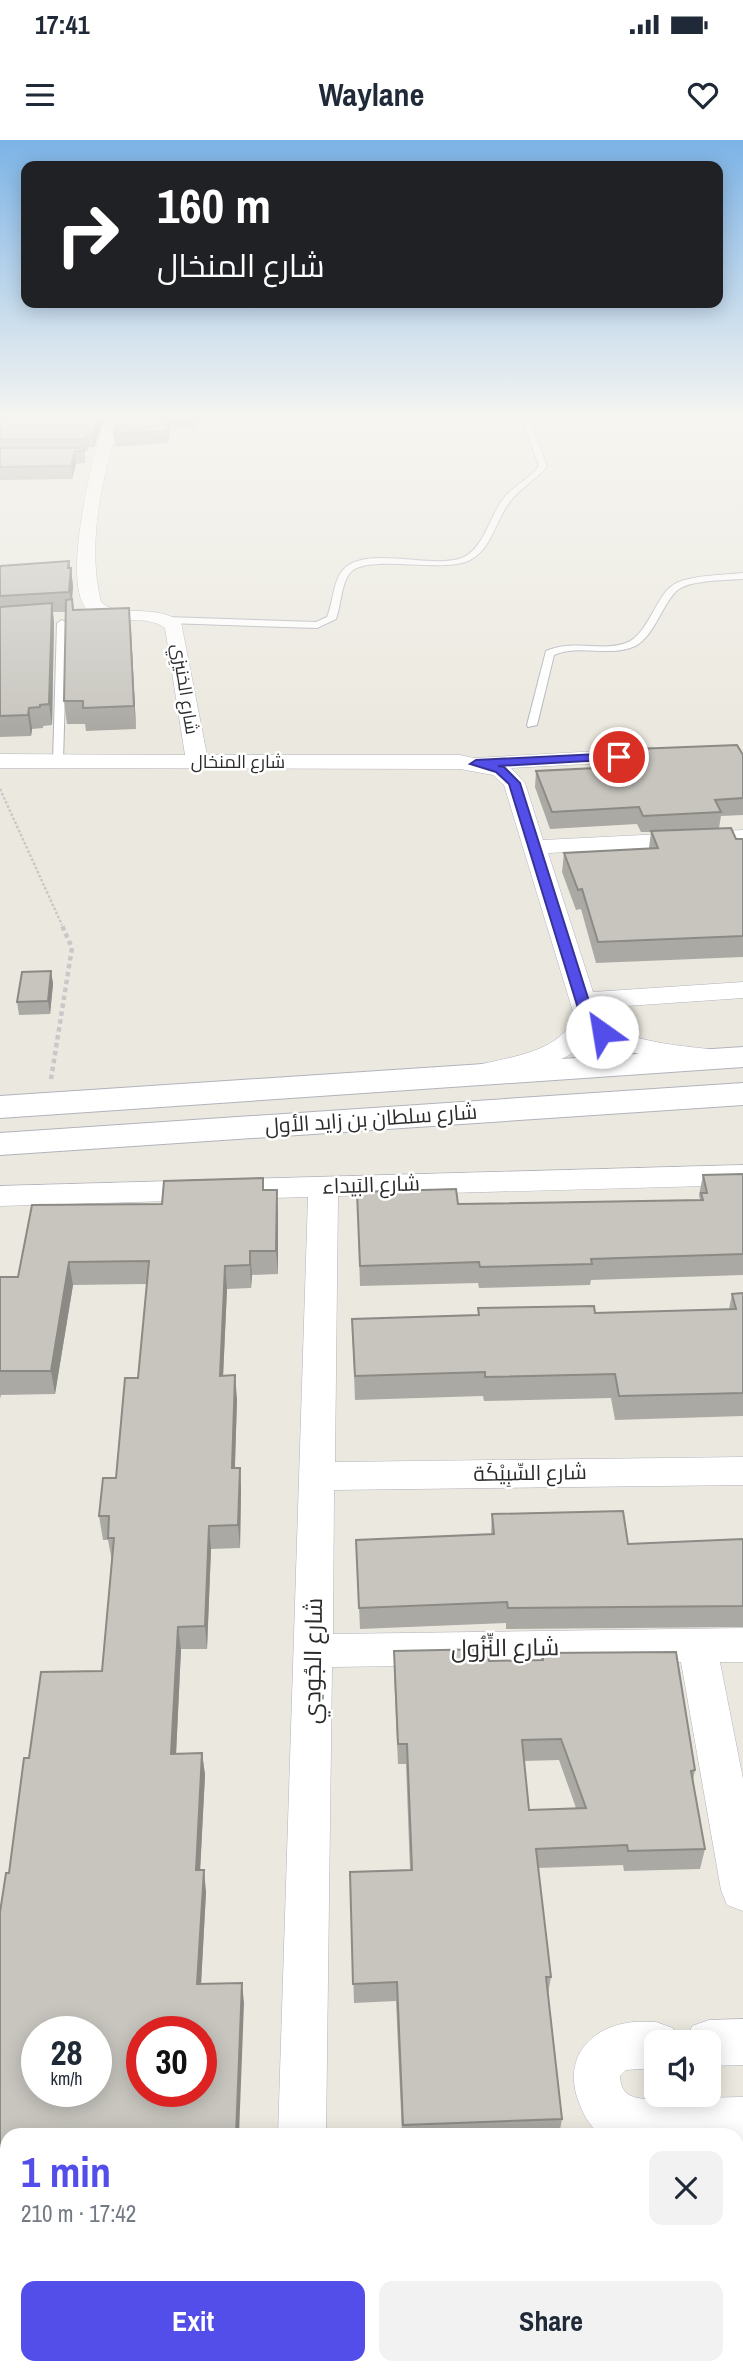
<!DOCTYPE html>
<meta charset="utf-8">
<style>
body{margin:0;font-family:"Archivo Narrow",Cairo,sans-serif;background:#f2f2f3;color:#1f2937;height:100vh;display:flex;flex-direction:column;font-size:26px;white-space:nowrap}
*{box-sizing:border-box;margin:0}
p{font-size:23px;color:#747a83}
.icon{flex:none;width:38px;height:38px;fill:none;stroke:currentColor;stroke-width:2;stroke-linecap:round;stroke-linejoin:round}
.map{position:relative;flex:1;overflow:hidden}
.panel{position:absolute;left:0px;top:1988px;width:744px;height:247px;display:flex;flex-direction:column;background:#fff;border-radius:21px 21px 0 0;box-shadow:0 4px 18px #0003}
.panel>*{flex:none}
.top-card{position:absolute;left:21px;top:21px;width:702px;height:147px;border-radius:14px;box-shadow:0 4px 18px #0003;background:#202124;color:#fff;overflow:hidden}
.controls{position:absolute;left:644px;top:1890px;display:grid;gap:14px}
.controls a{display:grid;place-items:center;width:77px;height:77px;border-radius:14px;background:#fff;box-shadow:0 4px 18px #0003;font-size:35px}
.speed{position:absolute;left:21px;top:1876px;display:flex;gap:14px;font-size:35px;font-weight:700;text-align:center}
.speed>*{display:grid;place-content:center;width:91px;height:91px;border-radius:50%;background:#fff;box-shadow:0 4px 18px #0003;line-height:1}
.speed small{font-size:18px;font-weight:400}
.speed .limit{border:10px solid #d22;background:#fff;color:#111}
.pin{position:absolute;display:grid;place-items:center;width:60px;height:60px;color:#fff;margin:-30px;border:4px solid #fff;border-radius:50%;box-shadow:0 2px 7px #0007}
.me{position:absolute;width:77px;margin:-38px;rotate:328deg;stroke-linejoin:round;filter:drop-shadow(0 0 5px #0008)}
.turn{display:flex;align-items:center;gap:24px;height:147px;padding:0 21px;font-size:32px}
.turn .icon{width:91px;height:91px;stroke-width:2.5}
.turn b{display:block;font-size:49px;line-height:60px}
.round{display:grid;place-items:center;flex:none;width:74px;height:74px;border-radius:14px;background:#f2f2f3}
.overview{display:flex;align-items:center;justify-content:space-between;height:119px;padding:0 21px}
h1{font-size:42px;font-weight:700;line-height:52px;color:#534ee9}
.action{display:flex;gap:14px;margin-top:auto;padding:14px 21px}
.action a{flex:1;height:80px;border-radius:14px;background:#534ee9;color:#fff;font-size:28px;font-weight:700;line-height:80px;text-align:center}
.action a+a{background:#f2f2f3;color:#1f2937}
.status{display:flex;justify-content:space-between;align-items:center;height:49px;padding:0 35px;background:#fff;direction:ltr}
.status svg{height:19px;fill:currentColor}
header{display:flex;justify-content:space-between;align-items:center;height:91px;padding:0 21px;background:#fff;font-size:32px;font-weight:700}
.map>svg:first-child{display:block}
</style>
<div class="status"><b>17:41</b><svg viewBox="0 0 49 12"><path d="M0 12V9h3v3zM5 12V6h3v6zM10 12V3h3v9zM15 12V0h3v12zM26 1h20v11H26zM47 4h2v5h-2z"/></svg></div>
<header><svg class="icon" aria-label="menu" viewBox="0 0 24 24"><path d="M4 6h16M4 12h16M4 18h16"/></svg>Waylane<svg class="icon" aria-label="heart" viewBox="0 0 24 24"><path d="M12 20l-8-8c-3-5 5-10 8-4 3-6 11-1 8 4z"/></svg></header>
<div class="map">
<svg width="743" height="2234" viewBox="0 0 743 2234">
<rect width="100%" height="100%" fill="#ebe9df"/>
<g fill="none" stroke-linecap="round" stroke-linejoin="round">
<defs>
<g id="service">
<path d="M528 277 547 326C536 341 519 348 509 363 496 380 491 410 470 420 443 434 366 413 350 433 341 444 341 466 336 479L317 488 167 483 162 480 167 477 316 482 327 477C333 464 333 442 342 431 364 403 434 431 464 417 484 407 490 376 503 359 513 346 529 339 539 326L521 278Z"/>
<path d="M743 433V439C728 440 692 440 679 449 663 460 655 498 633 507 607 517 579 504 554 515L537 585 528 587 527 585 546 511C575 499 601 512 626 503 648 495 656 456 673 445 688 435 725 435 743 433Z"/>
<polygon points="62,480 67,483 63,621 58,624 53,621 57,483"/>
</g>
<g id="minor">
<path d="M105 277H121C103 335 86 401 101 462 117 478 155 463 181 482L207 615H460L474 618 653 608 661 610 664 615 661 620 511 628 525 643 543 700 743 690V704L548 713 593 852 743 842V858L598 868C611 908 701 905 736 913L740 919 736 925 726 927C681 919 633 920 592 896 564 929 515 933 476 942L466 940 462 934 466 928C503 917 555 916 575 878L504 645 493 635 460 629 0 628V614L185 615 165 488C144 473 115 486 92 474 56 454 95 309 105 277Z"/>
<polygon points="293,277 552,277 544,282 401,287 301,282"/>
<polygon points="743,1025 743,1045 338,1056 335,1322 743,1317 743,1345 334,1350 333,1494 743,1488 743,1522 720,1522 743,1639 743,1771 727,1765 721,1750 681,1522 332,1527 326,1995 278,1995 308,1057 0,1066 0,1046"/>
<polygon points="743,1879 743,1925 709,1926 709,1902 686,1902 692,1886 709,1880"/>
<path d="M634 1882H656L673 1888 678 1902H656V1928L626 1930 620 1936C621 1954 630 1958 647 1959L743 1957V2005H737V1995H602C591 1988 585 1978 580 1965 561 1921 588 1886 634 1882Z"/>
<rect x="270" y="2228" width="54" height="6"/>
</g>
<g id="secondary">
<polygon points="743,907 743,927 0,978 0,956"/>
<polygon points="743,943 743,965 0,1015 0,993"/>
</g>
</defs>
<!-- service casing -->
<use href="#service" stroke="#b2b2bd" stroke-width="2"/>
<!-- minor casing -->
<use href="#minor" stroke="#b2b2bd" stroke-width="1"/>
<!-- secondary casing -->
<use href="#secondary" stroke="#b2b2bd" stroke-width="2"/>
<!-- path-far1 -->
<polyline stroke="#c8c8c8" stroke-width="2.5" stroke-dasharray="2.5 2" stroke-linecap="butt" points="0,649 62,785"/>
<!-- path -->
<polyline stroke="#c8c8c8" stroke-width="4.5" stroke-dasharray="4.5 3.5" stroke-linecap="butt" points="51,939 72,808 61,783"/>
<!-- service -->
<use href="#service" fill="#fff" fill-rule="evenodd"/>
<!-- minor -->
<use href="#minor" fill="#fff" fill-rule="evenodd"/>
<!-- secondary -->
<use href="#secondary" fill="#fff" fill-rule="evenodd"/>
</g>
<!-- wall -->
<g fill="#aba9a3" fill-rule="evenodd">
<polygon points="0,277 104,277 94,307 88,307 88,311 85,311 85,323 76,324 72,339 0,340"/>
<polygon points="118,277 198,277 196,287 170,287 168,303 115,307 114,294"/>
<polygon points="69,421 70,428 71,428 73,447 72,459 74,470 131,490 136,589 86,591 85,584 67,584 64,561 66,472 53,472 54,483 52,585 43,586 43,588 32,589 31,596 0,597 0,426"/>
<polygon points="610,610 743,615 743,675 721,676 719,688 736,699 743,699 743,817 596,823 581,769 576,770 562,732 564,713 649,708 651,692 641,692 637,684 550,689 535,647 536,631 608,627"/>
<polygon points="51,831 53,844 50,874 19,875 17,862"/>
<polygon points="743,1034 743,1135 591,1140 590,1145 479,1148 478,1143 360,1146 357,1052 458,1064 700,1060 699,1055 703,1035"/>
<polygon points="263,1050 278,1073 278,1134 252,1135 251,1148 227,1149 223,1236 237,1259 235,1328 240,1328 241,1351 240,1408 211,1409 207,1509 181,1509 176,1614 202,1613 205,1635 200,1730 206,1752 201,1843 244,1863 7,1995 219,2228 218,2234 0,2234 9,1733 29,1618 102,1531 112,1421 108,1400 103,1400 99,1376 116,1338 138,1238 147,1144 73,1145 55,1254 1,1255 0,1259 0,1137 18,1137 162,1064"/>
<polygon points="743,1153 743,1276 615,1280 611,1258 484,1261 483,1256 355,1260 352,1179 478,1175 478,1168 595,1173 729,1169 732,1154"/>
<polygon points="492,1374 628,1404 743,1399 743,1487 506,1489 506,1483 360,1489 356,1400 491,1395"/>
<path d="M394 1511 489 1521 541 1520 542 1513 695 1630 693 1640 705 1709 700 1729 624 1731 623 1725 538 1728 551 1837 548 1854 562 1979 559 1995H402L396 1861 354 1863 350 1732 410 1730 406 1624H398L394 1532ZM559 1620 576 1668 529 1670 524 1621Z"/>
</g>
<!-- shaded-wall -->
<g fill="#8b8a85">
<polygon points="99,277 104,277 94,307 93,295"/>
<polygon points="169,277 170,287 168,303 167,291"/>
<polygon points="75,311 76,324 72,339 71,326"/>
<polygon points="69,421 70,435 71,428 73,447 71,471 68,428"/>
<polygon points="52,463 54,483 52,585 49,564"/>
<polygon points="129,468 131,490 136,589 134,566"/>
<polygon points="29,568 32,589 31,596 28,575"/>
<polygon points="51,831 53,844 50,874 48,861"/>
<polygon points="277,1050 278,1073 278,1134 276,1111"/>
<polygon points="250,1111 252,1135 251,1148 250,1125"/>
<polygon points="69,1122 73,1145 55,1254 51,1231"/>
<polygon points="225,1126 227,1149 222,1259 220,1236"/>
<polygon points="235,1235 237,1259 234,1351 232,1328"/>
<polygon points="240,1328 241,1351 240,1408 238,1385"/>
<polygon points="209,1386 211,1409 207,1509 205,1486"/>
<polygon points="178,1487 181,1509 175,1636 171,1614"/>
<polygon points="202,1613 205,1635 199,1752 196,1730"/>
<polygon points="204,1730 206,1752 200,1864 197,1844"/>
<polygon points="242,1843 244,1863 239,1995 236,1995"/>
<polygon points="215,2228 219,2228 218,2234 215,2234"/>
</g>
<!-- building -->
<g fill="#c7c5be" stroke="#8b8a85" stroke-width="2" fill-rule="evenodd">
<polygon points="0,277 99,277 93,295 87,295 86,299 0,299"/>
<polygon points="118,277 169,277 167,291 114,294"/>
<polygon points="0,308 84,308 84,311 75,311 71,326 0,327"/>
<polygon points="69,421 68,428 71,428 69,452 0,456 0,426"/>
<polygon points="72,459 73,470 129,468 134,566 83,568 83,561 64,561 66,460"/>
<polygon points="52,463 49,564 40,565 40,567 29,568 28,575 0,576 0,467"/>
<polygon points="737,605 743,615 743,658 715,660 721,672 643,676 639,667 552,672 536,631 616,627 610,610"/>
<polygon points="731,688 736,699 743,699 743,796 598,802 582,749 578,750 564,713 658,708 651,691"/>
<polygon points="51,831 48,861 17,862 22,832"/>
<polygon points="743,1034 743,1114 591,1119 592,1124 480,1127 479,1122 360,1126 357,1052 456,1049 458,1064 703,1060 701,1053 707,1053 703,1035"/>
<path d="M263 1038V1050H277L276 1111H250V1125L225 1126 220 1236 235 1235 232 1328H240L238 1385 209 1386 205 1486 178 1487 171 1614 202 1613 196 1730H204L197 1844 242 1843 236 1995H7V2228H215V2234H0V1772L6 1733H9L24 1618H29L41 1532 102 1531 114 1398H108L109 1376H99L103 1338H116L125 1238H138L149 1121 69 1122 51 1231H0V1137H18L32 1065 162 1064 164 1041ZM37 1892H96V1951H37ZM142 1892H201V1951H142Z"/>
<polygon points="743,1153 743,1253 619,1256 615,1234 485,1237 485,1232 355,1236 352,1179 479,1175 478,1168 594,1166 595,1173 736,1169 732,1154"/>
<polygon points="623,1371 628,1404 743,1399 743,1466 508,1468 507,1462 359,1468 356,1400 494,1394 492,1374"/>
<path d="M488 1509 489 1521 543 1520 542 1513 676 1512 695 1630 691 1631 705 1709 628 1711 627 1705 536 1709 551 1837H546L562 1979 403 1985 397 1842 353 1844 350 1732 412 1730 407 1604H398L394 1511ZM561 1599 586 1668 529 1670 522 1600Z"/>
<polygon points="737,2163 741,2188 737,2188"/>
</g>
<!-- sky -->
<linearGradient id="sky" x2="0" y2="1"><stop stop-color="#7cb3e6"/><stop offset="0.47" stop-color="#f6f5f1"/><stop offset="1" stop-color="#f6f5f1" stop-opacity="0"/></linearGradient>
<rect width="743" height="590" fill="url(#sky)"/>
<!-- route -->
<polygon fill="#534ee9" stroke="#363397" stroke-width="2" points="619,613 624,617 623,619 498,626 504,627 520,643 594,877 609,892 602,896 597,895 581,878 509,644 496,632 470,624 476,620"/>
<g text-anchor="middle" stroke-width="5" stroke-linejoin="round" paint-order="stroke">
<!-- far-street labels -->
<g font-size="18" fill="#2b2b2b" stroke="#fff">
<text transform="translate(185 549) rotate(81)" y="6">شارع الخنيزِي</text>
<text x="238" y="628">شارع المنخال</text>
</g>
<!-- street labels -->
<g font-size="21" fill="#2b2b2b" stroke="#fff">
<text transform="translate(371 979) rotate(-4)" y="7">شارع سلطان بن زايد الأول</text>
<text transform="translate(371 1045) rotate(-2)" y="7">شارع البَيداء</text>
<text transform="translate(530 1333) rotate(-1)" y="7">شارع السِّبِيْكَة</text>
</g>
<!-- near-street labels -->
<g font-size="24" fill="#2b2b2b" stroke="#fff">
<text transform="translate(505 1508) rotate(-1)" y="8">شارع النِّزُول</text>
<text transform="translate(313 1521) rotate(-89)" y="8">شارع الجُودِي</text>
</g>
</g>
</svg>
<div class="controls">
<a><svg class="icon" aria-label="sound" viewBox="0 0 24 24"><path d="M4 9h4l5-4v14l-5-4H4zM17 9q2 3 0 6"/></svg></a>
</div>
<div class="speed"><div>28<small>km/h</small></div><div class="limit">30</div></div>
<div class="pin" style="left:619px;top:617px;background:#d93025"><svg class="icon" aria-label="arrive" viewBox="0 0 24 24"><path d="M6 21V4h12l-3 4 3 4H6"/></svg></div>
<svg class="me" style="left:602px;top:892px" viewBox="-20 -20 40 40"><circle r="19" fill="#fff"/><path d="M0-13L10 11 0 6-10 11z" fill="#534ee9"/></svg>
<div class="top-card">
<div class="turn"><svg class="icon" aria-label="right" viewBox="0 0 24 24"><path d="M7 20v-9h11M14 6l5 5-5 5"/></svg><div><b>160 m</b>شارع المنخال</div></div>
</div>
<section class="panel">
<div class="overview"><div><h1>1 min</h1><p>210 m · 17:42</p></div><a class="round"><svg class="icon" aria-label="close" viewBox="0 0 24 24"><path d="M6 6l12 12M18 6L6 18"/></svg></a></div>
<div class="action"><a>Exit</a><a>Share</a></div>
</section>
</div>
